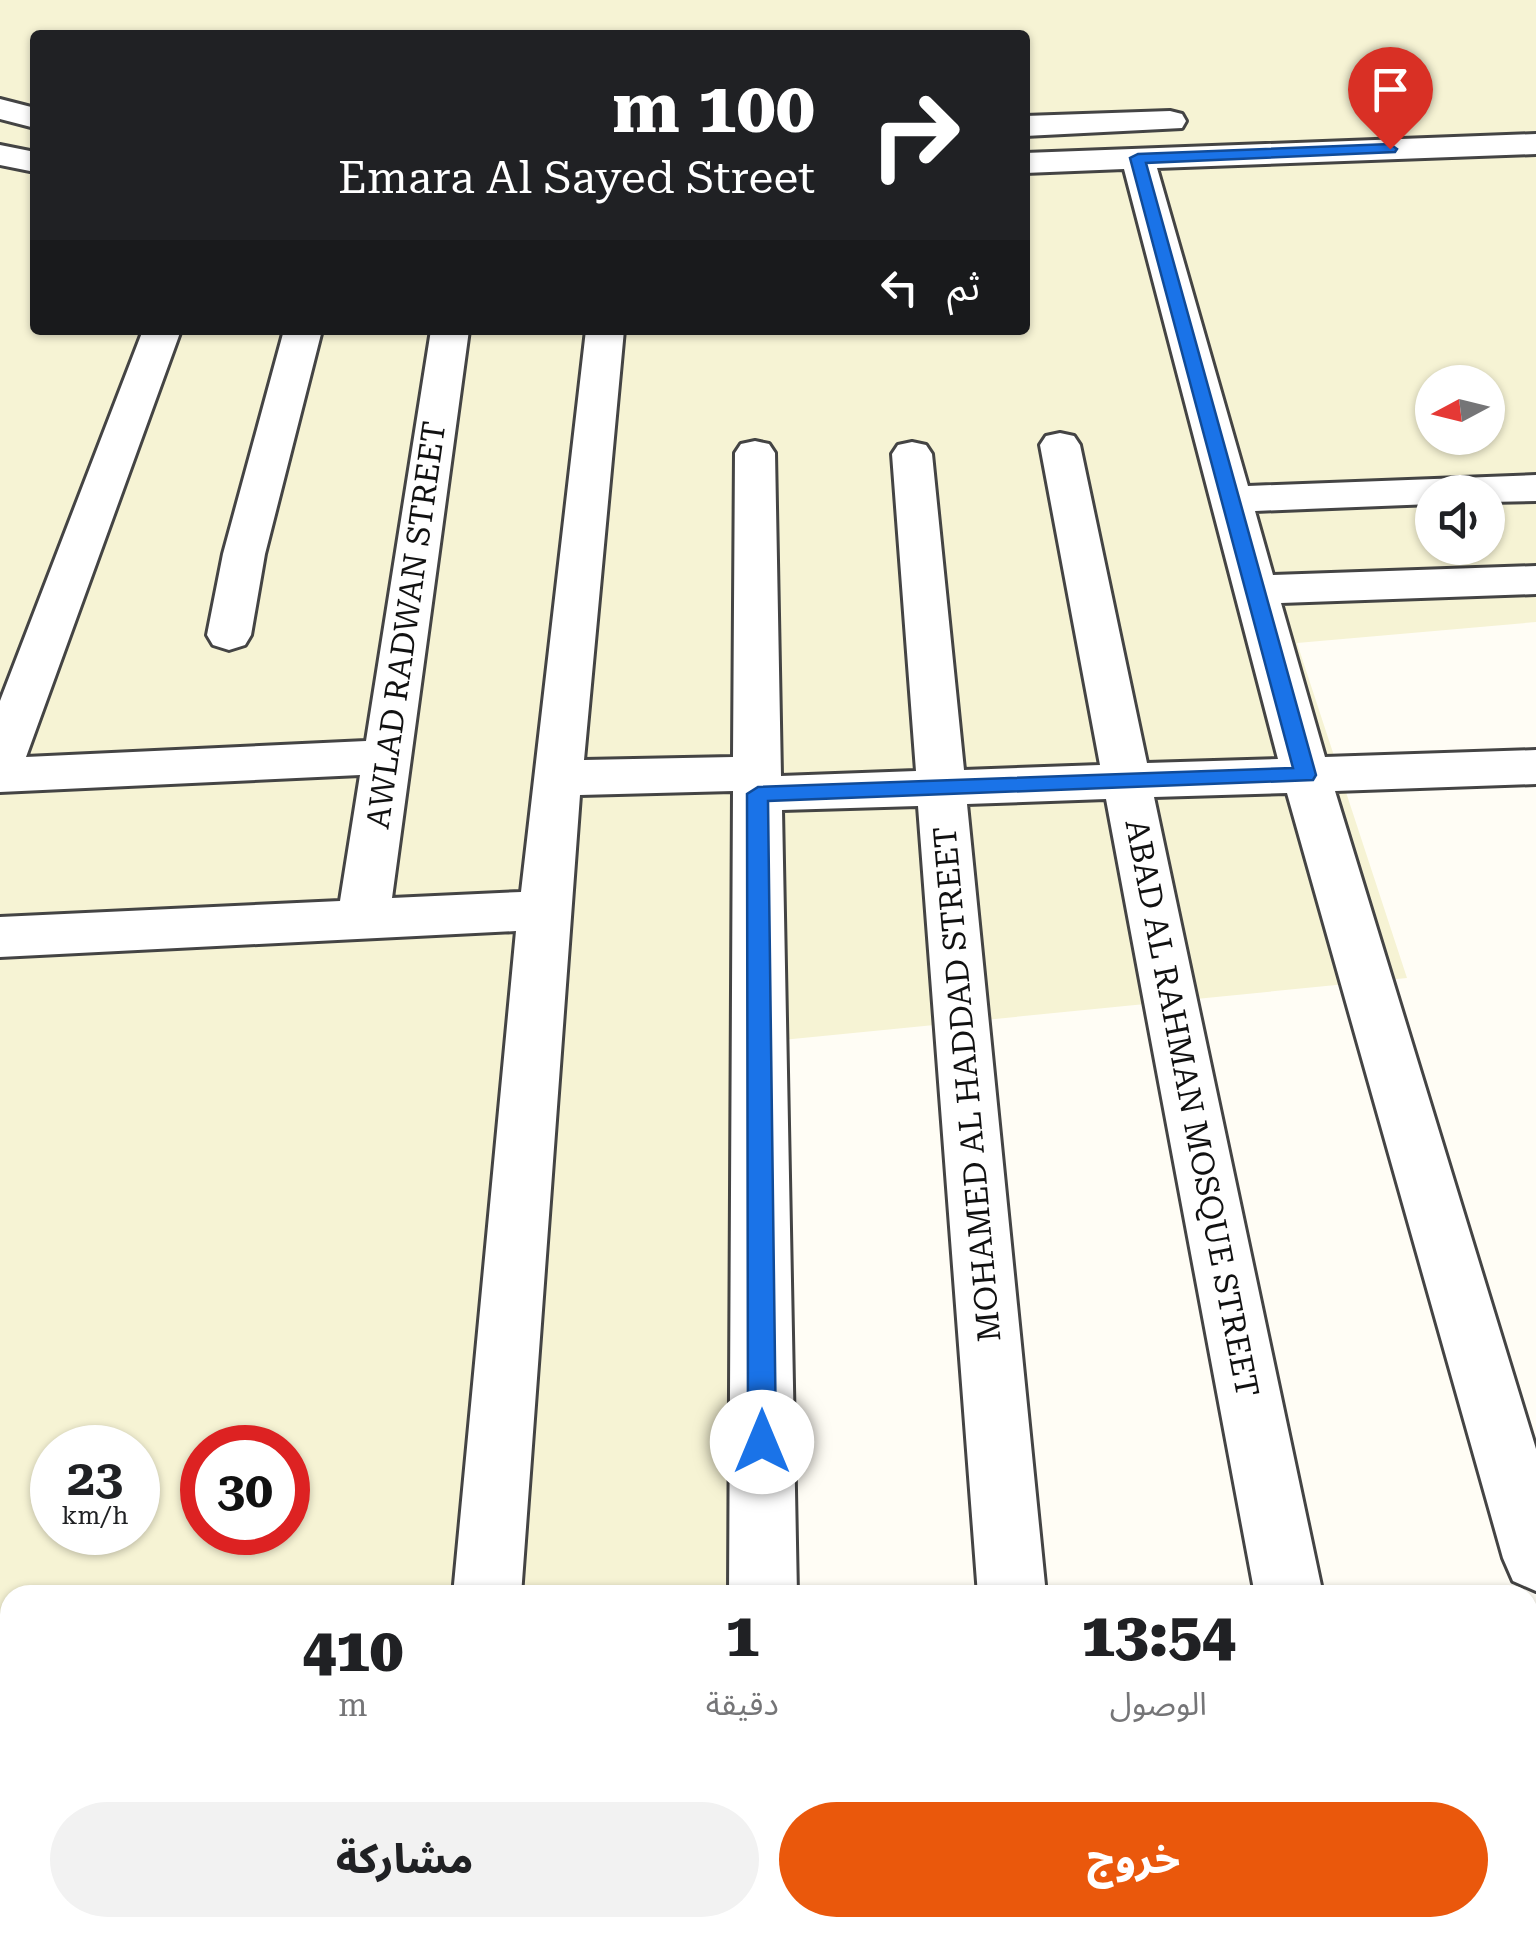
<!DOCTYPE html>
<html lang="ar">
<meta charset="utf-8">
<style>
body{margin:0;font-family:"Roboto Serif","Noto Sans Arabic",serif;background:#f2f2f2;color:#202124;direction:rtl;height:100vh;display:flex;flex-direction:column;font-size:38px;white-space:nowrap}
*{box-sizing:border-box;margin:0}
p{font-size:32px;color:#757577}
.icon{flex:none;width:55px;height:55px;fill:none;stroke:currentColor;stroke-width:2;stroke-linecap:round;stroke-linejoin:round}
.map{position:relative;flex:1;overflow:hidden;direction:ltr}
.panel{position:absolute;left:0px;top:1585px;width:1538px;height:352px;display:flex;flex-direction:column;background:#fff;border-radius:30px 30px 0 0;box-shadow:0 2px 8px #0004;direction:rtl}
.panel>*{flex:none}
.guide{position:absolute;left:30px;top:30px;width:1000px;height:305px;border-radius:10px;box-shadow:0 2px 8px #0004;direction:rtl;background:#202124;color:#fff;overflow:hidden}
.needle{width:65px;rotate:263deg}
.buttons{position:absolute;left:1415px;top:365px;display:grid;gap:20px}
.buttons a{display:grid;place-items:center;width:90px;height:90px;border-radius:50%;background:#fff;box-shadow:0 2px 8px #0004;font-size:50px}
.speed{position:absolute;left:30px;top:1425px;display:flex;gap:20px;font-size:50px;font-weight:700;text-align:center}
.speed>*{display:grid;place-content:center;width:130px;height:130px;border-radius:50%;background:#fff;box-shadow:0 2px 8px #0004;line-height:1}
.speed small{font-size:25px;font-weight:400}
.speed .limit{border:15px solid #d22;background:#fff;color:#111}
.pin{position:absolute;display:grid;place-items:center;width:85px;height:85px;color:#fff;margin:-102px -42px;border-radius:50% 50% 50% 0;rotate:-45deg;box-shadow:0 0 10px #0007}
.pin .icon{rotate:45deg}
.me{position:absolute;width:110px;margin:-55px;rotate:0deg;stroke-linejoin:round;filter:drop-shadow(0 0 8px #0008)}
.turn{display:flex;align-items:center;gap:35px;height:210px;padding:0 50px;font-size:45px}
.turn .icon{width:130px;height:130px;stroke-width:2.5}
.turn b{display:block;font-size:70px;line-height:85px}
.then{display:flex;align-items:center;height:95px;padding:0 50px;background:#0003;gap:20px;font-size:38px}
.eta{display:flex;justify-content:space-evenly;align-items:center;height:170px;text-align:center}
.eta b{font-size:60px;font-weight:800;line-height:70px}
.action{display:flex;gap:20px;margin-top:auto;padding:20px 50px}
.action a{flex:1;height:115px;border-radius:60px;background:#ea580c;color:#fff;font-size:40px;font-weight:800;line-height:115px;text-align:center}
.action a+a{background:#f2f2f2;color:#202124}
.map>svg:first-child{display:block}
</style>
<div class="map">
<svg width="1536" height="1937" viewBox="0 0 1536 1937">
<rect width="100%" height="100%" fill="#fffdf5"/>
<!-- farmland -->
<path fill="#f6f3d4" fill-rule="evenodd" d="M0 0H1536V622L1297 643 1407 978 733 1045 728 1595H10V1928H724V1937H0ZM35 35H1025V330H35ZM1432 382H1488V438H1432ZM1432 492H1488V548H1432ZM52 1448H138V1532H52ZM202 1448H288V1532H202Z"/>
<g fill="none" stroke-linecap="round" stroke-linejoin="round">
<defs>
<g id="minor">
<polygon points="0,99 35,108 35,128 0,119"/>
<polygon points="1170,111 1182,114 1186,121 1182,128 1025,136 1025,116"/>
<polygon points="1536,134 1536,154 1157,168 1248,486 1536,475 1536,501 1488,502 1488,492 1432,492 1432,504 1255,511 1273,575 1536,566 1536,594 1281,603 1325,757 1536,750 1536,784 1335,791 1536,1449 1536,1591 1513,1581 1503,1558 1287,793 1154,797 1323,1595 1255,1595 1106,799 967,804 1046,1595 978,1595 918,806 782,810 797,1595 729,1595 733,791 580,795 521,1595 453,1595 516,931 0,957 0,917 340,901 360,775 0,792 0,701 143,330 181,330 26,757 366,741 431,330 469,330 392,898 521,892 586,330 624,330 584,760 733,757 735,453 741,444 755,441 769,444 775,453 781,776 916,771 892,454 898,445 912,442 926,445 932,454 964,770 1100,765 1040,445 1046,436 1060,433 1074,436 1080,445 1147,763 1278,759 1124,169 1025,173 1025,153"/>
<polygon points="0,145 35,152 35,172 0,165"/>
<polygon points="284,330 322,330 265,554 251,635 245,645 229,650 213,645 207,635 223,554"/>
<rect x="1528" y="1710" width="8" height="70"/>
<polygon points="10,1784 10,1856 0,1857 0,1785"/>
<polygon points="10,1894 10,1928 56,1928 56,1937 0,1937 0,1898"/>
<polygon points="293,1928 367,1928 367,1937 291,1937"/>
<polygon points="672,1928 746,1928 747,1937 671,1937"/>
<polygon points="1050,1928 1124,1928 1127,1937 1051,1937"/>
<polygon points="1387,1928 1461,1928 1464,1937 1388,1937"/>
</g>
</defs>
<!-- minor casing -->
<use href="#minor" stroke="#444" stroke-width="6"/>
<!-- minor -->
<use href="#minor" fill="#fff" fill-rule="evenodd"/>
</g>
<!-- route -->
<polygon fill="#1a73e8" stroke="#114b97" stroke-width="2.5" points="1390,144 1397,149 1395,152 1146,163 1316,775 1313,780 768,801 776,1442 771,1452 762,1455 752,1452 748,1442 747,794 758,787 1293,768 1130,158 1138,154"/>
<g text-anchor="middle" stroke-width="10" stroke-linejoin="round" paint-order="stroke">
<!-- street labels -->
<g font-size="32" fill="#111" stroke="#fff">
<text transform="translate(406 625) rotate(-82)" y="11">AWLAD RADWAN STREET</text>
<text transform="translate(967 1084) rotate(-95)" y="11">MOHAMED AL HADDAD STREET</text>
<text transform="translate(1192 1108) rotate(79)" y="11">ABAD AL RAHMAN MOSQUE STREET</text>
</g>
</g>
</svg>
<div class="buttons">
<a><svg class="needle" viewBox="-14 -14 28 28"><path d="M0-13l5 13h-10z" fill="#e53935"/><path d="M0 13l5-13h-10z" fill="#757577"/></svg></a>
<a><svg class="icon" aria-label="sound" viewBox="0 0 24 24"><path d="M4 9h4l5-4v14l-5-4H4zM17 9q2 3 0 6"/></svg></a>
</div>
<div class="speed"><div>23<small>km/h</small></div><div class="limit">30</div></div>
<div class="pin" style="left:1390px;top:149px;background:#d93025"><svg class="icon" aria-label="arrive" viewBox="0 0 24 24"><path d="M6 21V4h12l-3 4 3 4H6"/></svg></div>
<svg class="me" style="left:762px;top:1442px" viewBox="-20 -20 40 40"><circle r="19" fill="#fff"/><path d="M0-13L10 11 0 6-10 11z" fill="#1a73e8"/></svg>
<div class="guide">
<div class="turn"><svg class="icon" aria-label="right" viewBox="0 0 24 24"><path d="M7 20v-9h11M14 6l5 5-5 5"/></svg><div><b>100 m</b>Emara Al Sayed Street</div></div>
<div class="then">ثم<svg class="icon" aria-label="left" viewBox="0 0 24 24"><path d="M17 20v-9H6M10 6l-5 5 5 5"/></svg></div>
</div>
<section class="panel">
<div class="eta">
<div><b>13:54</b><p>الوصول</p></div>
<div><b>1</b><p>دقيقة</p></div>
<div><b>410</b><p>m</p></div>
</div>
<div class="action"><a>خروج</a><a>مشاركة</a></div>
</section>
</div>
